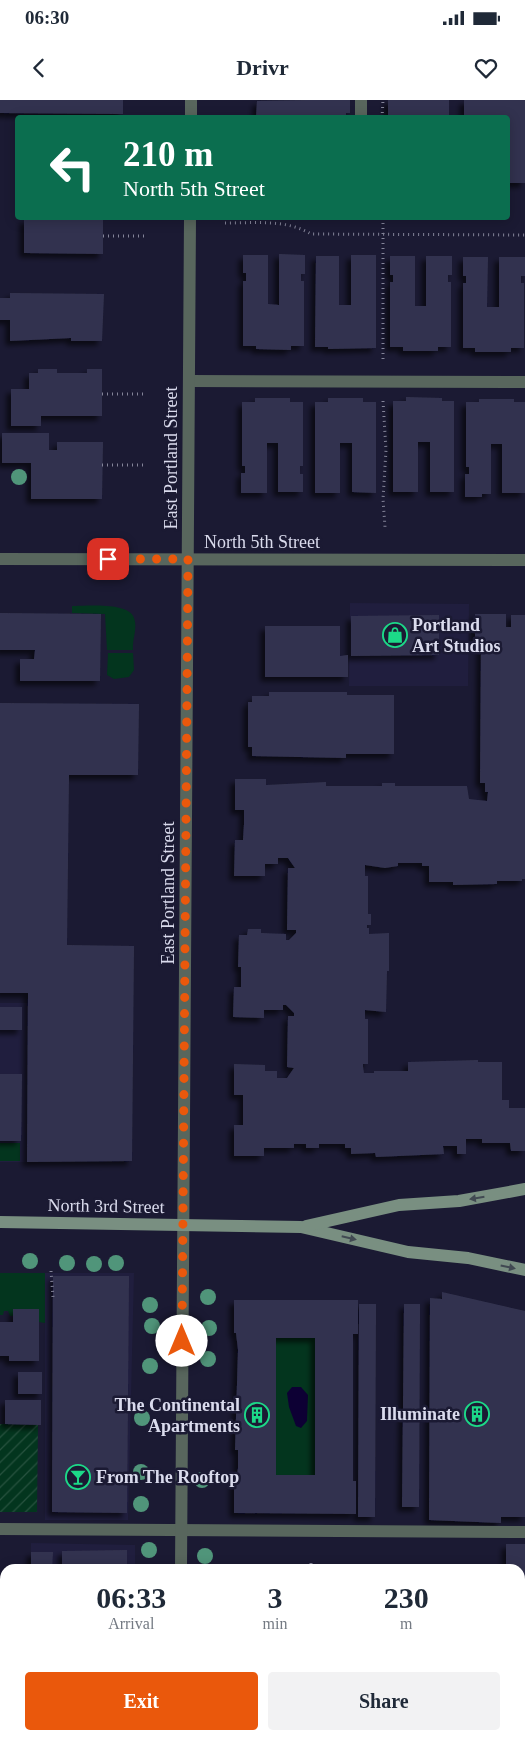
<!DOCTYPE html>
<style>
body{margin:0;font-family:Georgia,serif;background:#f2f2f3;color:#1f2937;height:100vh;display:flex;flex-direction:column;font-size:19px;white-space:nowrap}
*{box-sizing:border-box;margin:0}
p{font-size:16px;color:#747a83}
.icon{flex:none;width:28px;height:28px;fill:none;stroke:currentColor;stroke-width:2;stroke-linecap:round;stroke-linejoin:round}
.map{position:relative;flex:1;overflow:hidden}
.drawer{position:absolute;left:0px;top:1464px;width:525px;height:176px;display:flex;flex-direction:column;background:#fff;border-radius:15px 15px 0 0;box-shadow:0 2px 12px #0003}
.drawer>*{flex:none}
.guide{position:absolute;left:15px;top:15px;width:495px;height:105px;border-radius:5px;box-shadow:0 2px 12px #0003;background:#0b6e4f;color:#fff;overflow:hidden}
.pin{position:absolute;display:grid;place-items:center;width:42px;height:42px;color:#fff;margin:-21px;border-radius:10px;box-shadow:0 2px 8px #0006}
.me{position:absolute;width:55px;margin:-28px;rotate:0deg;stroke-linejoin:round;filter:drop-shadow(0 0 4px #0008)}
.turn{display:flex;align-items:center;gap:18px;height:105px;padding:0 25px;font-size:22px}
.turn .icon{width:65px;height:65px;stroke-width:2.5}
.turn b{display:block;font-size:35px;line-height:42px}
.eta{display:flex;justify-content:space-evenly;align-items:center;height:85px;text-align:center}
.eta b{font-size:30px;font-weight:800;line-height:35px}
.cta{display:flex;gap:10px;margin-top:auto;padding:10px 25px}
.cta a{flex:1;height:58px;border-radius:5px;background:#ea580c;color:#fff;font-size:20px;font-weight:800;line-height:58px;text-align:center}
.cta a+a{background:#f2f2f3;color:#1f2937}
.status{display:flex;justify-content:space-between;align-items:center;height:35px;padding:0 25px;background:#fff;direction:ltr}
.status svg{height:14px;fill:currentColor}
header{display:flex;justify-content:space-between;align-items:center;height:65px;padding:0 25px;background:#fff;font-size:22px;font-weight:800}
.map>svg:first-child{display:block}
</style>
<div class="status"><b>06:30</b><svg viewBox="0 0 49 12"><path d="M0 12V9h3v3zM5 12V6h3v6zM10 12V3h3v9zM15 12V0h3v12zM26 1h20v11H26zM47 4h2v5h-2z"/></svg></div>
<header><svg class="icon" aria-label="back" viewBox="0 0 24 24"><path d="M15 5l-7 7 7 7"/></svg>Drivr<svg class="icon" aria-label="heart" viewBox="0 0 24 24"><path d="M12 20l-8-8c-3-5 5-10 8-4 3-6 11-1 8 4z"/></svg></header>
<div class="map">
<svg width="525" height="1639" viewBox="0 0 525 1639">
<defs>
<pattern id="garden-furrows" width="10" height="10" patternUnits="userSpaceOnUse" patternTransform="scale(1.25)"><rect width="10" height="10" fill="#03351e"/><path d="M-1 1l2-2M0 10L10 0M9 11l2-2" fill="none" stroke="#27523f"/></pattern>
<filter id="shadow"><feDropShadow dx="-4.5" dy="4.5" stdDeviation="2.5" flood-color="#0009"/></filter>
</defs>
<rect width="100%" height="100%" fill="#1b1a33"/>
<!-- built -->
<g fill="#201e3e">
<polygon points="350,503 469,504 468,586 349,586"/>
<polygon points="0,903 28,903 27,1062 0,1062"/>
<polygon points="45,1173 134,1173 128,1420 45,1420"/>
<polygon points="31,1443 135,1445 135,1469 31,1469"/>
</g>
<!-- green -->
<g fill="#03351e">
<path d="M72 506C86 506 129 502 134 518 138 528 132 539 133 550H107L105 514 72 513Z"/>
<polygon points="108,553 133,553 134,570 129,577 114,579 107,575"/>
<rect x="0" y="1043" width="20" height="18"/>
<polygon points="0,1173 45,1173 45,1223 39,1222 39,1209 14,1209 13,1216 10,1216 8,1211 4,1211 3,1215 0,1215"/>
<rect x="276" y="1238" width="39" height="137"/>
</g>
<!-- garden -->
<polygon fill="url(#garden-furrows)" points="0,1324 38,1325 37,1412 0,1412"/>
<!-- water -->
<polygon fill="#0d0034" points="292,1287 301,1287 308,1295 307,1321 301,1328 296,1326 289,1307 287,1293"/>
<!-- building -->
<g fill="#33334f" fill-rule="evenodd" filter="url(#shadow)">
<polygon points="0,0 123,0 123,14 0,13"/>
<polygon points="306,0 350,0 350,13 346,13 346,18 256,18 257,1"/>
<rect x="388" y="0" width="61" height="18"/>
<polygon points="464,0 525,0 525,83 508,83 508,18 464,18"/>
<polygon points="34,118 103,118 103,154 24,153 24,119 34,119"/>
<polygon points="279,154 305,155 305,174 301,174 301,181 304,181 304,246 291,246 291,250 256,249 256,246 243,246 243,181 246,181 246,173 243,173 243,155 268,155 268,204 279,205"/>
<polygon points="351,155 376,155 376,248 328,249 328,247 315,247 316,156 339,156 339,205 351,205"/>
<polygon points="390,156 415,156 415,206 426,206 426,156 452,156 452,175 448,175 448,182 451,182 451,247 438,247 438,251 403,251 403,247 390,247 390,182 393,182 393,175 390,175"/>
<polygon points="463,157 488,157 487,207 499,207 499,157 525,157 525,176 521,176 521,183 524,183 524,248 511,248 511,252 475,252 475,248 463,248 463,183 466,183 466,176 463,176"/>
<polygon points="10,193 104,194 102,241 71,241 71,238 10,241 10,220 0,220 0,198 10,198"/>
<polygon points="38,269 57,269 57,273 87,273 87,269 102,269 102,316 41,316 41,326 11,326 11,289 29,289 29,273 38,273"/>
<polygon points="406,297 442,298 442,301 454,301 454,392 430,392 430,342 418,342 418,392 393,392 393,301 406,301"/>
<polygon points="255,298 290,298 290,302 303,302 303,366 300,366 300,374 303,374 303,392 278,392 278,343 267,343 267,393 241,393 241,373 245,373 245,366 242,366 242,302 255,302"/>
<polygon points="328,298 363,298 363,302 376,302 376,393 352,392 352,343 340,343 340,393 315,393 315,302 328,302"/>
<polygon points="479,299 514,299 514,302 525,302 525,393 502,393 502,344 491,344 491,394 482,394 482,397 465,397 465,374 469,374 469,367 466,367 466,302 479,302"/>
<polygon points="2,333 49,333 49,350 57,350 57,342 103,342 102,399 31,399 31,363 2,363"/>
<polygon points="0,513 101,514 100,581 20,581 20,559 34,559 35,550 0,550"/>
<polygon points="475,514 506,514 506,527 511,527 511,515 525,515 525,779 522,779 522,781 497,781 497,784 453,785 453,782 429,782 429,766 422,766 422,763 398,763 398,766 385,768 365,765 365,776 368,776 368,814 371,814 371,825 367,825 367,828 369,828 369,834 389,833 389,871 387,871 386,912 365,910 365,919 368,919 368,964 363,964 363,967 364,973 374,973 374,971 408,971 408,962 478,960 478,962 502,962 502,1000 509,1000 509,1008 525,1008 525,1051 511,1051 510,1043 482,1043 482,1039 466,1039 466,1054 457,1054 457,1046 443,1046 444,1054 376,1057 375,1053 351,1054 351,1048 345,1048 345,1044 319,1044 319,1048 306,1048 306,1044 294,1044 294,1048 264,1048 264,1056 234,1056 234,1025 243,1025 243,995 234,995 234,964 265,965 265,971 277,971 277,978 287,978 294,968 287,967 288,916 294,916 294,913 286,905 283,905 283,910 264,910 264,918 233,917 234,887 241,887 241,867 238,867 239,835 247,835 248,829 261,829 261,833 286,834 286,840 289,840 296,833 296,830 287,830 288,768 295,768 288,758 278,758 278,764 265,764 265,776 234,776 235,740 243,740 244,724 244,710 235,710 235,679 266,679 266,685 326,682 326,686 382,686 382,683 395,683 395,686 467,686 469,699 487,701 488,692 485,692 485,683 480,683 481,544 475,544"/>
<polygon points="439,515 439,555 351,556 351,516"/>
<polygon points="265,526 340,526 340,556 348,555 348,577 265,577"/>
<polygon points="269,592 347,592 347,595 394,595 394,654 346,654 346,658 252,656 252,647 248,647 248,602 252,602 252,596 269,596"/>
<polygon points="0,603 139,604 138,675 69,675 67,845 134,846 132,1061 27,1062 28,893 0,893"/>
<rect x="0" y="907" width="22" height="23"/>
<polygon points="0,974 22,974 21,1041 0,1041"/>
<polygon points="53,1176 129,1176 127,1413 52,1412"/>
<polygon points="442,1192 525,1211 525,1417 501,1417 501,1423 429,1420 430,1198 442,1199"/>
<path d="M234 1200H358V1234H353V1381H356V1414L234 1413V1381H236L238 1368V1350H235L238 1250 236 1233H234ZM276 1238H315V1375H276Z"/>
<polygon points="359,1204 376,1204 375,1417 358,1417"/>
<polygon points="404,1204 420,1204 419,1407 402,1407"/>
<polygon points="13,1209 39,1209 39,1261 9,1261 9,1256 0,1256 0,1222 13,1222"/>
<rect x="18" y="1272" width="24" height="22"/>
<polygon points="5,1300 41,1300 41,1325 5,1324"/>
<polygon points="506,1444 525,1444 525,1558 520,1558 520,1469 506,1469"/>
<polygon points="127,1450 127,1468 123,1469 62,1469 62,1451"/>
<polygon points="31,1452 53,1452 52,1469 31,1469"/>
<rect x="253" y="1635" width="50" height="4"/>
<rect x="316" y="1635" width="59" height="4"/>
</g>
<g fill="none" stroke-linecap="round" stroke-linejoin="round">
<!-- path -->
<g stroke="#848499" stroke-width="3" stroke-dasharray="1 4" stroke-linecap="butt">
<polyline points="382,18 383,0"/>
<polyline points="383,118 383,263"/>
<path d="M225 123C254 123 286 119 311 134L525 135"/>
<polyline points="103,136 146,136"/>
<polyline points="102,294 145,294"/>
<polyline points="383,301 386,350 383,399 385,427"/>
<polyline points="102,365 145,365"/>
<polyline points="51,1171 53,1197"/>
<polyline points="311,1469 311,1461"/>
<polyline points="314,1639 314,1635"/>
</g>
<!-- lane -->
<g stroke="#58665d" stroke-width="12">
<polyline points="361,0 361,18"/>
<polyline points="189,281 525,282"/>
<polyline points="0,1429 525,1432"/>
</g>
<!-- street -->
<g stroke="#58665d" stroke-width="12">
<polyline points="191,18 191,0"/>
<polyline points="0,459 525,460"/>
<polyline points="181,1469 190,118"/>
<polyline points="180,1639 180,1635"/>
</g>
<!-- secondary -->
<g stroke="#798f81" stroke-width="12">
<polyline points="0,1122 301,1127 408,1152 468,1158 525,1170"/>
<polyline points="306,1126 399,1105 459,1101 525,1089"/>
</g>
</g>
<!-- trees -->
<g fill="#50957a">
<circle cx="19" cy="377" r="8"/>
<circle cx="30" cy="1161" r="8"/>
<circle cx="67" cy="1163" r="8"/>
<circle cx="116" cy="1163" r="8"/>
<circle cx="94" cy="1164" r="8"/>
<circle cx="208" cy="1197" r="8"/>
<circle cx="150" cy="1205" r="8"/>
<circle cx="152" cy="1226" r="8"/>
<circle cx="209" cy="1228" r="8"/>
<circle cx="208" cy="1259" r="8"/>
<circle cx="150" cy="1266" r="8"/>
<circle cx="142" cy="1318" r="8"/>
<circle cx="141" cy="1372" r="8"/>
<circle cx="202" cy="1380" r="8"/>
<circle cx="141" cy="1404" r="8"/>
<circle cx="149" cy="1450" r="8"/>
<circle cx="205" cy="1456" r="8"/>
</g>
<!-- one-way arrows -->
<defs><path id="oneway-solid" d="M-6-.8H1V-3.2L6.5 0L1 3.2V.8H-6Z" transform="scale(1.25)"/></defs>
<g fill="#414952">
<use href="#oneway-solid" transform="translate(477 1098) rotate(171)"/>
<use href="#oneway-solid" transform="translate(349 1138) rotate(13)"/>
<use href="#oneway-solid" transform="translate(508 1167) rotate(12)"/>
</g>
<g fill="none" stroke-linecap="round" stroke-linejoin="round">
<!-- route -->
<polyline stroke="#ea580c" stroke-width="9" stroke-dasharray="0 16.2" points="108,459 188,459 182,1241"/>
</g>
<!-- icons -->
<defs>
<symbol id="shop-ring" viewBox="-11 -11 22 22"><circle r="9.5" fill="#1b1a33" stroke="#1cd988" stroke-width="1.5"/><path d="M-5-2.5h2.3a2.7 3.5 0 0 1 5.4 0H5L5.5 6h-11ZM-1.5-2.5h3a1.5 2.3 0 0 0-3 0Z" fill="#1cd988"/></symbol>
<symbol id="building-ring" viewBox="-11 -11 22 22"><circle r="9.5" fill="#1b1a33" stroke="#1cd988" stroke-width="1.5"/><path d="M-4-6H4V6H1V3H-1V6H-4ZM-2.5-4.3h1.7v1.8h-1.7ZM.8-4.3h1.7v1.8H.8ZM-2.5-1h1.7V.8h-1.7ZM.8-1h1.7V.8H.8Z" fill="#1cd988"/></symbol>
<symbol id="bar-ring" viewBox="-11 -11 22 22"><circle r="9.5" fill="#1b1a33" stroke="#1cd988" stroke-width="1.5"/><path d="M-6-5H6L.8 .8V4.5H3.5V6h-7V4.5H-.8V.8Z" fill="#1cd988"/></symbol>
</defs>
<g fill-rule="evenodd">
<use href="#shop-ring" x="381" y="521" width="28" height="28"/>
<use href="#building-ring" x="463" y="1300" width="28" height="28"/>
<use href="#building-ring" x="243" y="1301" width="28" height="28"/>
<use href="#bar-ring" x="64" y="1363" width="28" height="28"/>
</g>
<g text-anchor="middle" stroke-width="5" stroke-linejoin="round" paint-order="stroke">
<!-- street labels -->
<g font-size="18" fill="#dadbed" stroke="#1b1a33">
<text transform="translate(171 358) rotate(-90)" y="6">East Portland Street</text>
<text x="262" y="448">North 5th Street</text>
<text transform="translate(168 793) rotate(-90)" y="6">East Portland Street</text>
<text transform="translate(106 1106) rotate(1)" y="6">North 3rd Street</text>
</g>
<!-- poi labels -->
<g font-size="18" font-weight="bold" fill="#dadbed" stroke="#1b1a33" text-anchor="start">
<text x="412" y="531">Portland<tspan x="412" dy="21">Art Studios</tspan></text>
<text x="240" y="1311" text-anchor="end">The Continental<tspan x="240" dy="21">Apartments</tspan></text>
<text x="460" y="1320" text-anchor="end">Illuminate</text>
<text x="96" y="1383">From The Rooftop</text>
</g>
</g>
</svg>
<div class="pin" style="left:108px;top:459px;background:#d93025"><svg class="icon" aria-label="arrive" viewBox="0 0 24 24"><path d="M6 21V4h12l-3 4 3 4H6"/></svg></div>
<svg class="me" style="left:182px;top:1241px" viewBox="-20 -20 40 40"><circle r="19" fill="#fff"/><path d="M0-13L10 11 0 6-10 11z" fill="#ea580c"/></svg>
<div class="guide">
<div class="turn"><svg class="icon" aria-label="left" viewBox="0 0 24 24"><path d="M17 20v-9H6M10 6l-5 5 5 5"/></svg><div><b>210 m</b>North 5th Street</div></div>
</div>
<section class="drawer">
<div class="eta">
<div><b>06:33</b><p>Arrival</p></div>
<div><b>3</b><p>min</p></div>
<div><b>230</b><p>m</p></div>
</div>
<div class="cta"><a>Exit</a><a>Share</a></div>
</section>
</div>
